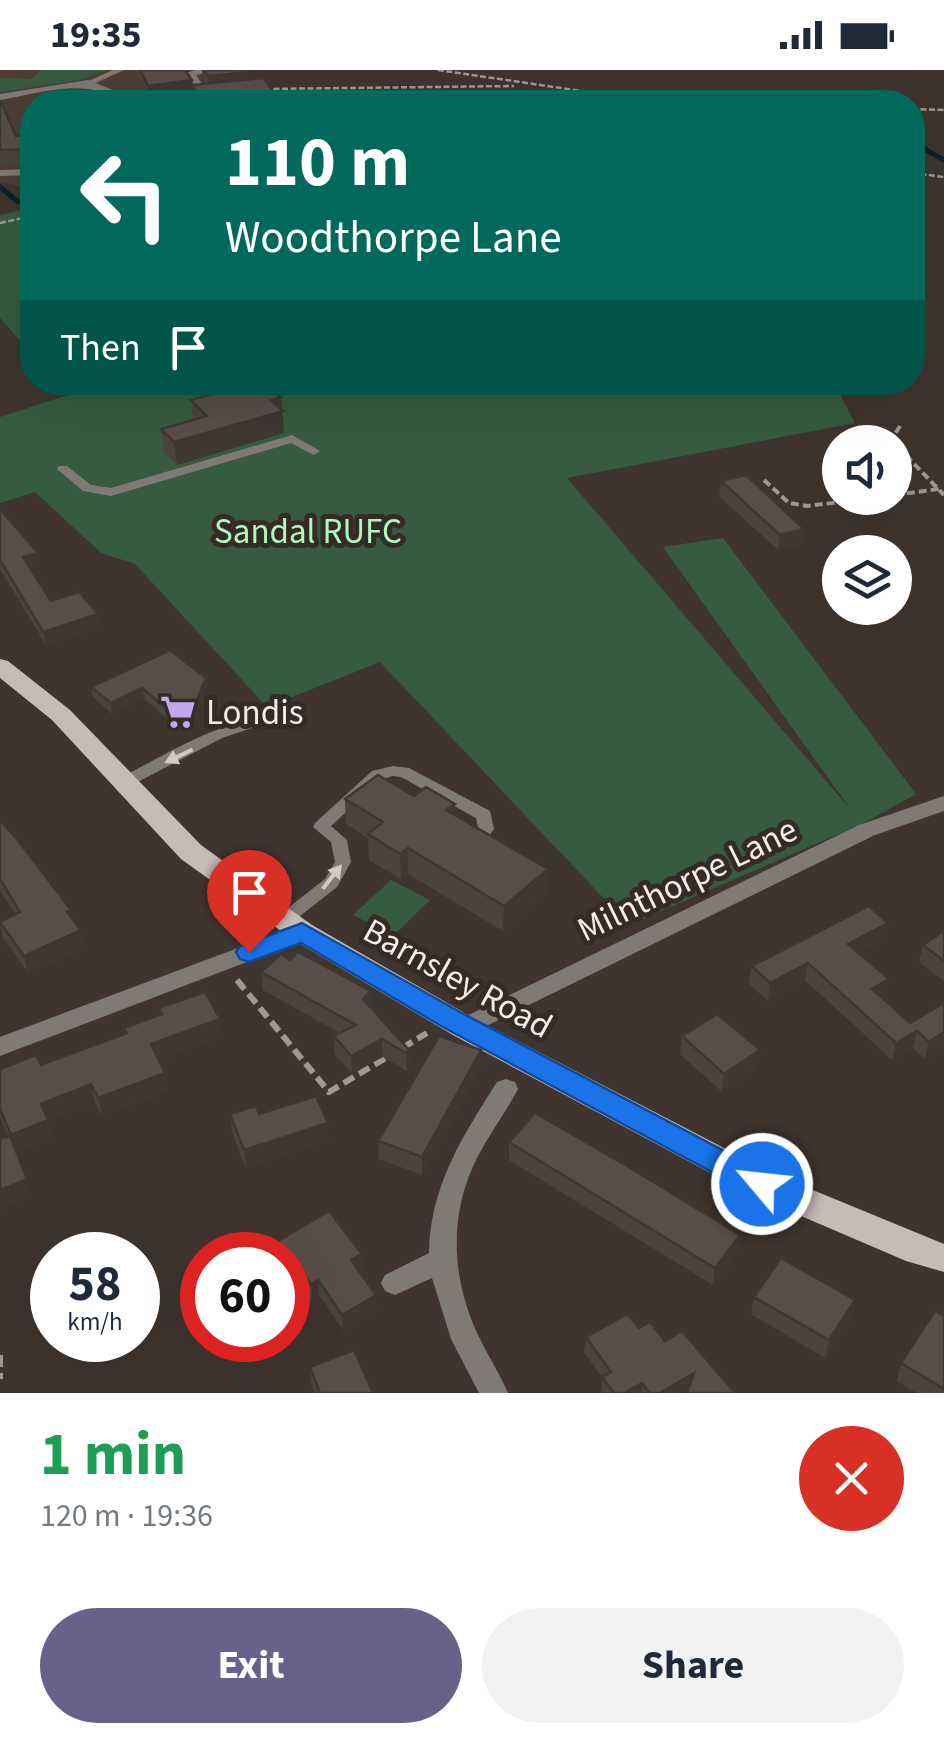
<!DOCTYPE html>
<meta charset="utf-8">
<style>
body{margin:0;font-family:"Source Sans 3",sans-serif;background:#f2f2f3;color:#1f2937;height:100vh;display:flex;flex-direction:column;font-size:38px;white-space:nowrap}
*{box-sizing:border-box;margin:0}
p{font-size:32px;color:#747a83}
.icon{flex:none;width:55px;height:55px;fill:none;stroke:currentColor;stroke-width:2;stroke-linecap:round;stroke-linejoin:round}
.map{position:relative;height:1323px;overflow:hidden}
.sheet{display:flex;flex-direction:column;background:#fff;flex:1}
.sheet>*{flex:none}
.guide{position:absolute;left:20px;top:20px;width:905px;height:305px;border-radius:40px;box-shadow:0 10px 40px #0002;background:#00695c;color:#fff;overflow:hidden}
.fabs{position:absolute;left:822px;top:355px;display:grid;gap:20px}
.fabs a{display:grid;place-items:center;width:90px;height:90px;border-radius:50%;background:#fff;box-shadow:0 10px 40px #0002;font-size:50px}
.speed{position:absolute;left:30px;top:1162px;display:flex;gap:20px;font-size:50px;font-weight:700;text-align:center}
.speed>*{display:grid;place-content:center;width:130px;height:130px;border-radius:50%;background:#fff;box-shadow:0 10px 40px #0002;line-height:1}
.speed small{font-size:25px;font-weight:400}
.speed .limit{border:15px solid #d22;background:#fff;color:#111}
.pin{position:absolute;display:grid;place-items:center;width:85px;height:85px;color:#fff;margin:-102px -42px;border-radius:50% 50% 50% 0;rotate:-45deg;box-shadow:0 0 10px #0007}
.pin .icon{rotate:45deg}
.me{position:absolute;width:110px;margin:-55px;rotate:298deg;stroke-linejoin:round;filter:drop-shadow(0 0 8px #0008)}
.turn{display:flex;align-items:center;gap:35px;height:210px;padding:0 40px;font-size:45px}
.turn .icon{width:130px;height:130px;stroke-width:2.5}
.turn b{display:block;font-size:70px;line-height:85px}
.then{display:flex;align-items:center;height:95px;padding:0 40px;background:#0003;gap:20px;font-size:38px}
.round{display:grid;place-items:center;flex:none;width:105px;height:105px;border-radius:52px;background:#f2f2f3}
.headline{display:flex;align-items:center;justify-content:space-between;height:170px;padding:0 40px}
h1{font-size:60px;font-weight:700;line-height:75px;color:#1e9e55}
.cta{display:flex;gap:20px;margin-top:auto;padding:20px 40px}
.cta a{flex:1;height:115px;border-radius:60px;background:#6a618a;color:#fff;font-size:40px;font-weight:700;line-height:115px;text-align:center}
.cta a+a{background:#f2f2f3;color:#1f2937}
.status{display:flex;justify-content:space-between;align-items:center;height:70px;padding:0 50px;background:#fff;direction:ltr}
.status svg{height:28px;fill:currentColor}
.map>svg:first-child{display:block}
</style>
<div class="status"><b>19:35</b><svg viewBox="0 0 49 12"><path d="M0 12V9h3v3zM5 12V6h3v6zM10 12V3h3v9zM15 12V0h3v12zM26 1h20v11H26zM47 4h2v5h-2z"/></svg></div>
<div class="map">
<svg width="944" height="1323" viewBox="0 0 944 1323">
<rect width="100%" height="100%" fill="#3f352e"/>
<!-- built -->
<polygon fill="#4e3d33" points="0,0 243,0 276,32 32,32 32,130 27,130 19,116 0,112"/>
<!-- green -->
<g fill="#365b3e">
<polygon points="42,0 107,0 80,10 0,22 0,8 31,9"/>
<polygon points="32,138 32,284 0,248 0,145"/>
<polygon points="58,312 834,313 855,353 567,408 851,740 663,477 723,468 916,724 862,754 629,855 380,592 267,637 135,494 101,483 35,422 0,433 0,347 68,325"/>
<polygon points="391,810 430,830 393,866 353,845"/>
</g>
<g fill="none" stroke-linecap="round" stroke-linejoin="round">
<!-- stream -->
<g stroke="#0b222a" stroke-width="5">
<polyline points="912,78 919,76 944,90"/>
<polyline points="0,117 17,131 32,132"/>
</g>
<!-- path-far2 -->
<g stroke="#a19892" stroke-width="2.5" stroke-dasharray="6 2.5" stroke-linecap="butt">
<polyline points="438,0 629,28 739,32"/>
<polyline points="265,19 514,16"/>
<polyline points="912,39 944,40"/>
<polyline points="912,103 944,107"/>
<polyline points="0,153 32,146"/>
</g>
<!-- path-far1 -->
<g stroke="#a19892" stroke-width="4" stroke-dasharray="8 4" stroke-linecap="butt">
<polyline points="900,356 893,367 896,375 944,425"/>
<polyline points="764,410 789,433 807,436 873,428"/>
<polyline points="895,425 939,419"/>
</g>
<!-- path -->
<g stroke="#a19892" stroke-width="6" stroke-dasharray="12 6" stroke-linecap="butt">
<polyline points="237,910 329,1022 389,986"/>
<polyline points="402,978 427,963"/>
<polyline points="0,1285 0,1309"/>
</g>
<!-- lane -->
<g fill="#807a77" fill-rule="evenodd">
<polygon points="113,0 124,0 91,15 84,13"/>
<polygon points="195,0 225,0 196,5 210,26 209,28 203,28 186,3"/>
<polygon points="32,99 32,105 0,106 0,100"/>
<polygon points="292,365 320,381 314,385 291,373 111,426 83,421 57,399 59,396 67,396 91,415 111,418"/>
<path d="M273 646 278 648 280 651 278 654 255 657 222 668 130 716 125 717 117 712 120 708C169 683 216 652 273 646Z"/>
<polygon points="393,696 409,698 490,741 494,759 487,769 475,769 473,765 478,758 476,748 401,707 393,706 382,709 331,756 347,770 351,792 337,817 291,853 279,853 277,849 279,845 325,809 335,792 331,772 313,757 315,753 372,701"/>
</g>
<!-- street -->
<g fill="#807a77" fill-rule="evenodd">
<path d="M88 10 120 23 126 32H115C93 5 31 25 0 30V24Z"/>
<polygon points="217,21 221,22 221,26 172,32 149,31 155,28"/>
<polygon points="944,726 944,741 875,765 472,963 464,966 456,963 452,957 456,951 859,755"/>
<polygon points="302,854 310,856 313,862 310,868 0,986 0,967"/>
<path d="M506 1009 515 1012 518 1019C506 1042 490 1063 478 1086 448 1144 451 1209 479 1267 488 1286 500 1304 508 1323H479L451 1269 432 1208 395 1225 385 1221 381 1213 385 1205 429 1183C430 1117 462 1067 497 1012Z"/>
</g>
<!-- primary -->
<polygon fill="#c7bbb6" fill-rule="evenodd" points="0,589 8,591 70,640 201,775 312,855 475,949 774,1104 944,1174 944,1202 906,1191 750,1124 453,965 292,869 181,789 52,650 0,608"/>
</g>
<!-- wall -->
<g fill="#4d433d">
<polygon points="135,0 185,0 192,10 193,15 206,14 202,8 202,0 247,0 249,9 281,32 194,32 193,20 150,26"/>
<polygon points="0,30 16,66 32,64 32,114 30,114 28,109 26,95 0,96"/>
<polygon points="191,330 282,340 284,363 177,395 164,382 161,359 193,350"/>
<polygon points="721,411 804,459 802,474 778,480 719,426"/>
<polygon points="0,439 40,496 30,498 51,531 98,544 100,557 46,575 0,499"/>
<polygon points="206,608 207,619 196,645 175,655 144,629 112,644 93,627 91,617"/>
<polygon points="414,726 455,734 455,745 548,799 547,824 503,861 408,804 401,809 369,790 368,768 346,754 345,729"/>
<polygon points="0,751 81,860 84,878 28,903 3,868 0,854 0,851 16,844 0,821"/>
<polygon points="888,853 885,870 859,883 889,909 886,927 882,929 910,953 944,933 944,977 925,989 913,978 892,990 805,910 768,931 749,914 752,896"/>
<polygon points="944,861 944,911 919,892 923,875"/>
<polygon points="261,902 371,921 372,939 409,980 410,997 407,1001 383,987 352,1003 335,984 334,966 340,963 263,920"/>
<polygon points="159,938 220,949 222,966 159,990 168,1021 102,1046 95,1032 48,1050 52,1068 16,1082 31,1127 1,1139 0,1069 8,1066 0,1046 0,999 41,995 125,964 124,958 160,944"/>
<polygon points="682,966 757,998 722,1022 680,984"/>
<polygon points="481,980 481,998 422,1105 379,1089 378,1071"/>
<polygon points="230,1044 329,1071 246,1098 232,1062"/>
<polygon points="509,1072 740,1165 737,1183 713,1215 509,1090"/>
<polygon points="278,1171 362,1184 363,1199 359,1201 377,1240 343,1260 319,1225 312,1230 288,1197 288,1185 279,1185"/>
<polygon points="754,1227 855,1230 851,1248 825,1288 751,1244"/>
<polygon points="944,1246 944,1323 917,1323 897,1311 901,1293"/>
<polygon points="586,1267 687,1322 601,1323 602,1307 584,1282"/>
<polygon points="310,1297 373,1323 315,1323 311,1314"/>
</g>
<!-- shaded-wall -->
<g fill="#3e3732">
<polygon points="249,2 250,15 209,18 208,6"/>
<polygon points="192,10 193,20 150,26 148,16"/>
<polygon points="281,327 284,363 177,395 174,372 271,330"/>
<polygon points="804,459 802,474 778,480 780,465"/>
<polygon points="38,483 40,496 26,500 23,487"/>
<polygon points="98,544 100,557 46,575 43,562"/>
<polygon points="206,608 207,619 196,645 175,655 173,644"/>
<polygon points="142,618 144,629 112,644 111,633"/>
<polygon points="455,734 455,759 446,740"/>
<polygon points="408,778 408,804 401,809 400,784"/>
<polygon points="548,799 547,824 503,861 504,836"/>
<polygon points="888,853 885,870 845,891 848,874"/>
<polygon points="81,860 84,878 28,903 24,886"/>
<polygon points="808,893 805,910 768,931 770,913"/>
<polygon points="889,909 886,927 868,937 872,919"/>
<polygon points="371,921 372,939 363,929"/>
<polygon points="220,949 222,966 154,992 151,974"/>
<polygon points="917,961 913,978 892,990 896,973"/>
<polygon points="944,962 944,977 925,989 929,972"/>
<polygon points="382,969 383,987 352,1003 351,986"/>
<polygon points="409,980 410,997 407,1001 406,983"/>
<polygon points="481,980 481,998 422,1105 422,1087"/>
<polygon points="760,980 757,998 722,1022 724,1004"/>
<polygon points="165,1003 168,1021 102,1046 98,1028"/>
<polygon points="91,1014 95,1032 45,1051 41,1034"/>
<polygon points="48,1050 52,1068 15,1083 11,1065"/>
<polygon points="328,1053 329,1071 246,1098 244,1080"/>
<polygon points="27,1109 31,1127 1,1139 0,1120"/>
<polygon points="740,1165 737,1183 713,1215 715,1198"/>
<polygon points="362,1184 363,1199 352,1205 351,1190"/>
<polygon points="318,1210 319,1225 312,1230 311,1214"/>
<polygon points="376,1225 377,1240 343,1260 342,1245"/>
<polygon points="855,1230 851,1248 825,1288 829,1270"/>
<polygon points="694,1303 692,1319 685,1323 660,1323"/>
<polygon points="642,1313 641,1323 624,1323"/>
</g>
<!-- building -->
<g fill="#594e47" stroke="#3e3732" stroke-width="2.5">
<polygon points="140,0 185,0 192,10 148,16"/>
<polygon points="204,0 247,0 249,2 208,6"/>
<polygon points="263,8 281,32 203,32 192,15"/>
<polygon points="0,30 16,66 32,64 32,87 29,79 0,80"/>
<polygon points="32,89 32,98 28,98 25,93"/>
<polygon points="253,312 264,312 281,327 271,330 283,341 174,372 161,359 207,346 191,330"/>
<polygon points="746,405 804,459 780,465 721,411"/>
<polygon points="0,439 38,483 23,487 51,531 79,522 98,544 43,562 0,490"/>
<polygon points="170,580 206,608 195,635 173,644 142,618 111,633 91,617"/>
<polygon points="378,705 414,726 426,717 455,734 446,740 548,799 504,836 408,778 400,784 368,764 383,752 345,729"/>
<polygon points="0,751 16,768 71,840 67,842 81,860 24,886 0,852 20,842 0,809"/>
<polygon points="869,836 888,853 848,874 889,909 872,919 910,953 944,933 944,962 929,972 917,961 896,973 808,893 770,913 752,896"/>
<polygon points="944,861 944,891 923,875"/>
<polygon points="298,882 371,921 363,929 409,980 406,983 382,969 351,986 334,966 356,955 261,902 281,884 290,890"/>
<polygon points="205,922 220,949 151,974 165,1003 98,1028 91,1014 41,1034 48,1050 11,1065 0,1039 0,999 36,985 41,995 127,963 124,958 162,944 159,938"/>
<polygon points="717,944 760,980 724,1004 682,966"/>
<polygon points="439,966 481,980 422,1087 378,1071"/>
<polygon points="316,1026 328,1053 244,1080 230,1044 256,1036 259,1044"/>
<polygon points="535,1043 632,1099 740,1165 715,1198 509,1072"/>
<polygon points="10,1066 27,1109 0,1120 0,1069"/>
<polygon points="329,1141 362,1184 351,1190 376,1225 342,1245 318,1210 311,1214 278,1171"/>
<polygon points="781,1188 855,1230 829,1270 754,1227"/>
<polygon points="935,1241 944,1246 944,1319 901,1293"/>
<polygon points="627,1244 639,1258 650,1252 665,1271 682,1261 735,1323 687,1323 694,1303 660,1323 650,1323 642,1313 624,1323 614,1323 602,1307 611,1302 586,1267"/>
<polygon points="354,1280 373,1323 320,1323 310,1297"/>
</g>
<!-- one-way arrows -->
<defs><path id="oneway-solid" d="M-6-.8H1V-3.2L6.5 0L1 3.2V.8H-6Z" transform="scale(2.5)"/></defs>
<g fill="#d1cac6">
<use href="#oneway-solid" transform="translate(179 686) rotate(154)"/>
<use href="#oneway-solid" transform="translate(332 807) rotate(-52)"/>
</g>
<!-- route -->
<polygon fill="#1a73e8" stroke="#114b97" stroke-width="2.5" points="302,853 460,942 772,1106 777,1114 772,1123 762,1126 751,1123 441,956 301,873 249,892 240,889 236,882 240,876"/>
<!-- icons -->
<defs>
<symbol id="supermarket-bare" viewBox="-9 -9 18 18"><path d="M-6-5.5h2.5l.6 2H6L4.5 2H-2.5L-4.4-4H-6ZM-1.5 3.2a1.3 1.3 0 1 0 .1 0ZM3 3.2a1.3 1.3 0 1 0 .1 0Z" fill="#c5a6f0" stroke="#352b24" stroke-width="2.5" paint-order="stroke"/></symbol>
</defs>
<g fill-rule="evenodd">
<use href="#supermarket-bare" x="153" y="617" width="50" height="50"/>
</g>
<g text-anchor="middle" stroke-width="10" stroke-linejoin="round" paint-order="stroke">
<!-- park labels -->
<g font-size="35" fill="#aef9bd" stroke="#352b24">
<text x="308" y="473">Sandal RUFC</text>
</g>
<!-- poi labels -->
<g font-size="35" fill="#f4ede8" stroke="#352b24" text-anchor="start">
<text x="206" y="654">Londis</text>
</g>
<!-- street labels -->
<g font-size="35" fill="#f4ede8" stroke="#352b24">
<text transform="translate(687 809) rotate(-26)" y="12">Milnthorpe Lane</text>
<text transform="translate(458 908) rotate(29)" y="12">Barnsley Road</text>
</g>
</g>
</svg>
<div class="fabs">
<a><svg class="icon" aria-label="sound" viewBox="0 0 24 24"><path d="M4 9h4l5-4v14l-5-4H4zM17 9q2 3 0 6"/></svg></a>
<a><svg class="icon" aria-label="layers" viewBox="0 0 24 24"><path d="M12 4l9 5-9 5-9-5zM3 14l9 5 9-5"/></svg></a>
</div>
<div class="speed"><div>58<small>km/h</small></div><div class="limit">60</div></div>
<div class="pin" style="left:249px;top:882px;background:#d93025"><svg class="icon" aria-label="arrive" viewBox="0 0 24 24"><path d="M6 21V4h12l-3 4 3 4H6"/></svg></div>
<svg class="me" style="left:762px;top:1114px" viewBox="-20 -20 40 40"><circle r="17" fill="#1a73e8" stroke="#fff" stroke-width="3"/><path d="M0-11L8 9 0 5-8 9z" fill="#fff"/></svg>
<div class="guide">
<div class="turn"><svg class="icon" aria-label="left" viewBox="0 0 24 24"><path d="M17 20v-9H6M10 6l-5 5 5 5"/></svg><div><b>110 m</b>Woodthorpe Lane</div></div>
<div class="then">Then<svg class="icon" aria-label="arrive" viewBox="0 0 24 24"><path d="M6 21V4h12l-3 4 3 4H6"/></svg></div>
</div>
</div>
<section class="sheet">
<div class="headline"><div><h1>1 min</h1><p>120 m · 19:36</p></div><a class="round" style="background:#d93025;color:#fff"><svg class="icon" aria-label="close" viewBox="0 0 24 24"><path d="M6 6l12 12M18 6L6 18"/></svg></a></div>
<div class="cta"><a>Exit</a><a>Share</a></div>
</section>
